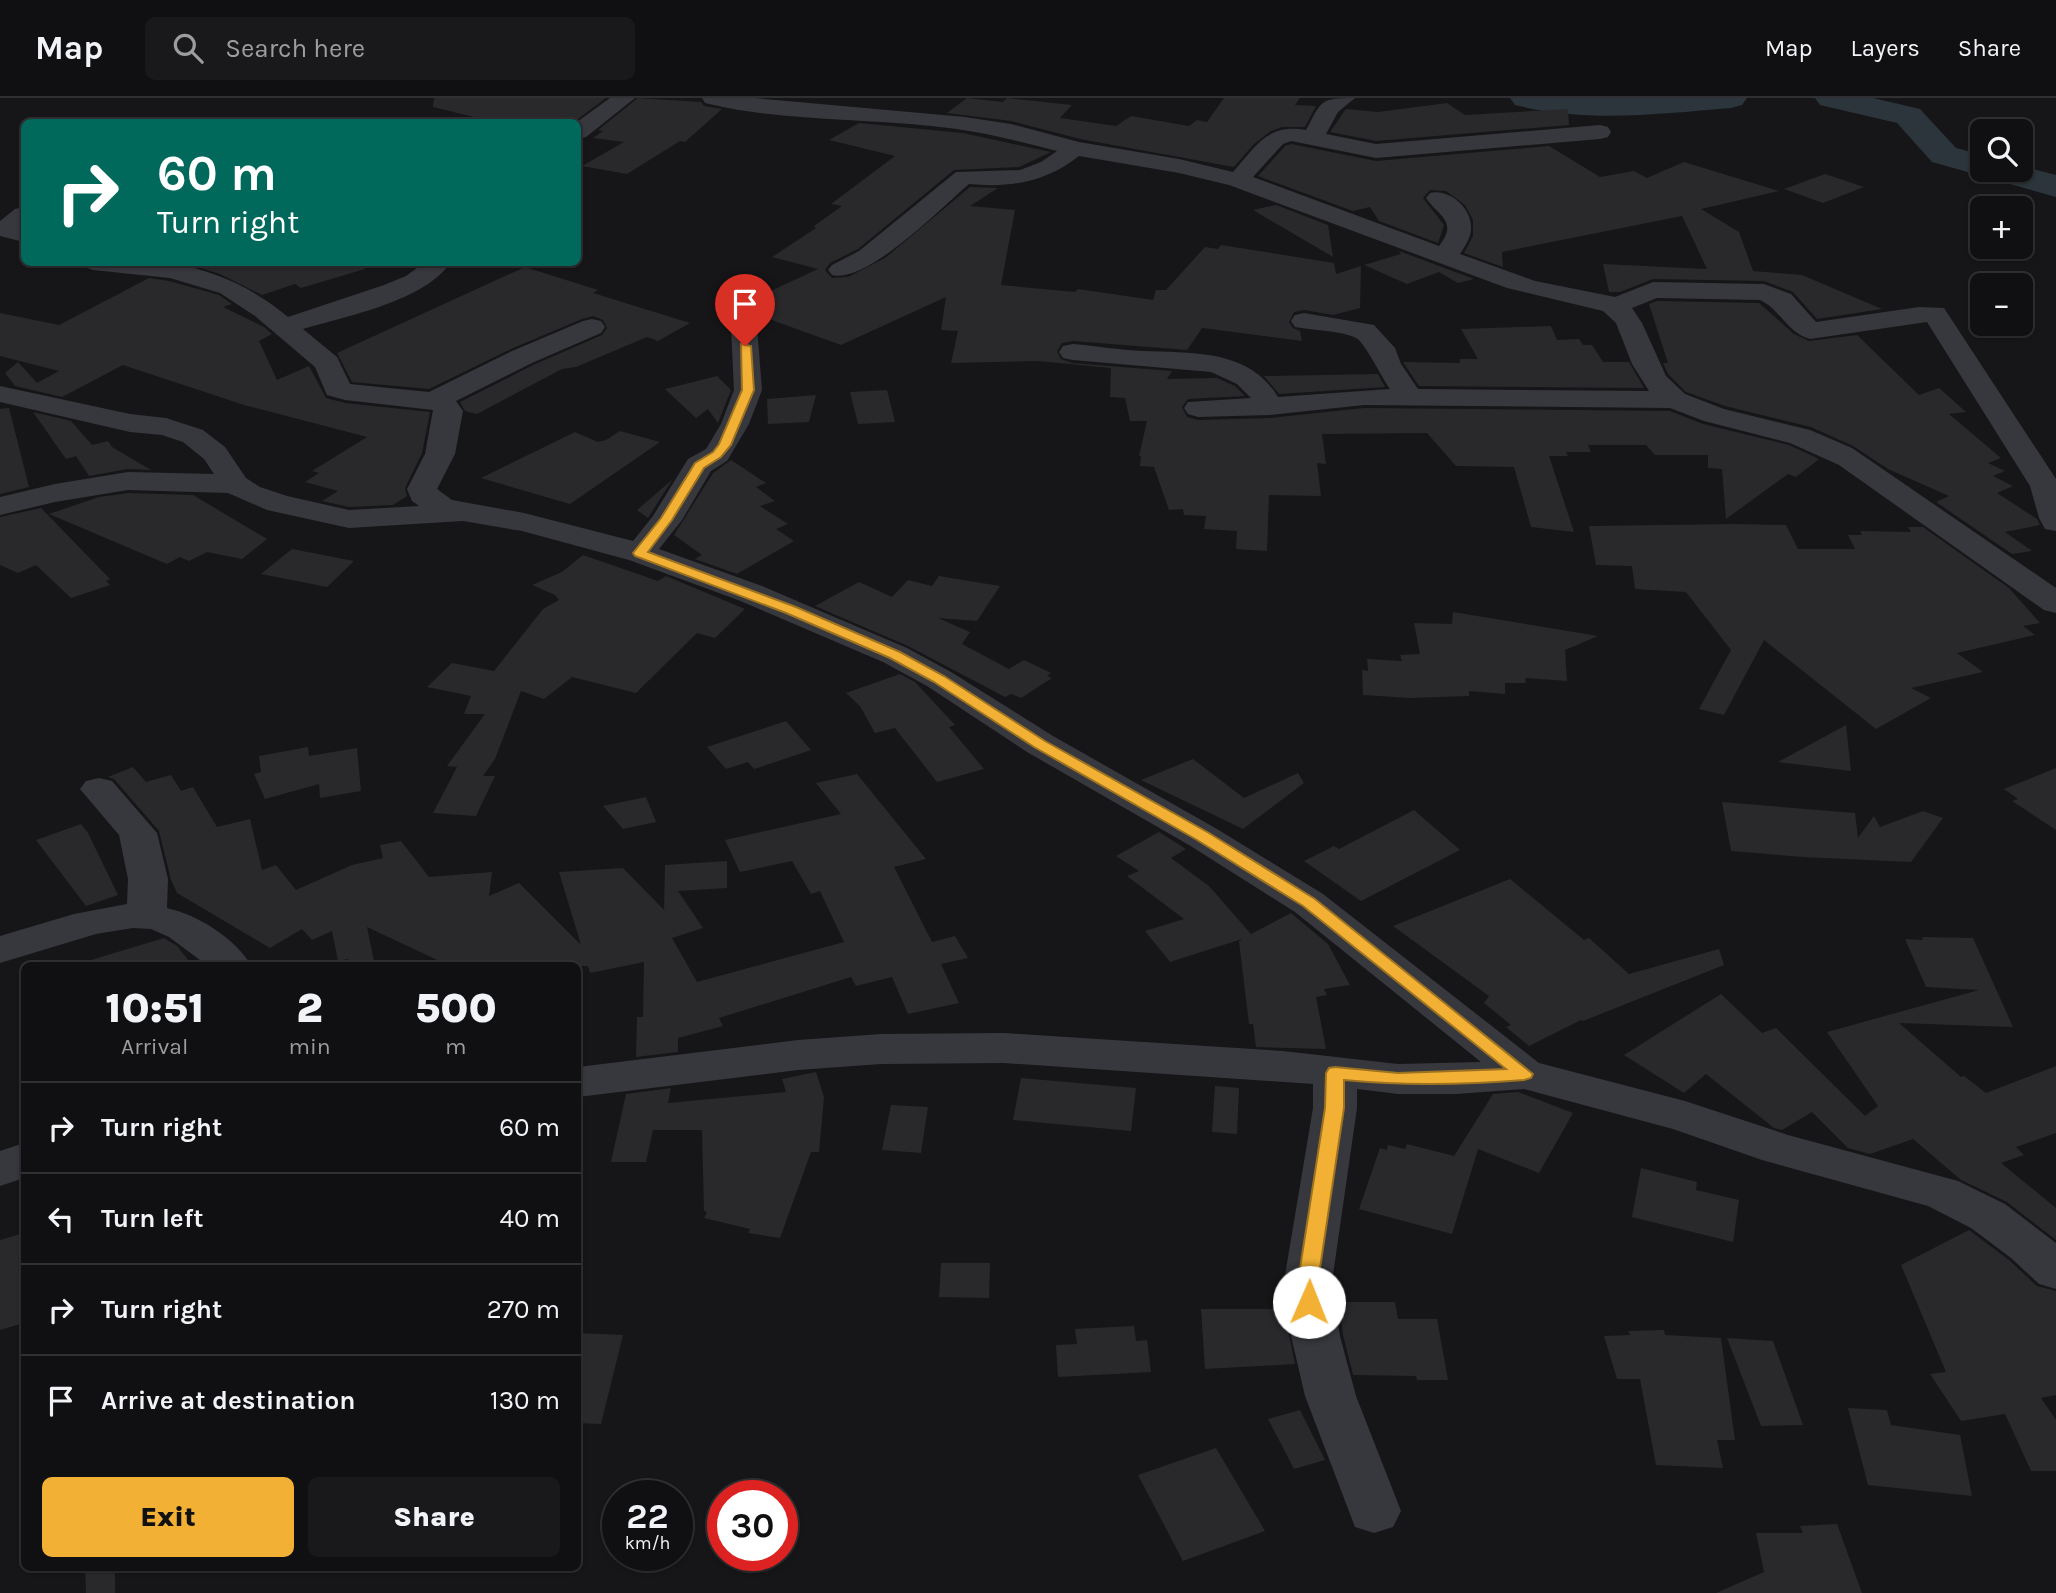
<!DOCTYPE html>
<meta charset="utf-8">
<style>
body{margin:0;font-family:Karla,sans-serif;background:#19191b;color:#f1f3f6;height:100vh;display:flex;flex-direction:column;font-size:26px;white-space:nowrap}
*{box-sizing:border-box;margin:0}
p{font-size:23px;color:#9c9d9f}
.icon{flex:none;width:38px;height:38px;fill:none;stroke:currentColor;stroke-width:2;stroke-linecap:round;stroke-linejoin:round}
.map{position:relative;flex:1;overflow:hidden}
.details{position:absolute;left:21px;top:864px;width:560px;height:609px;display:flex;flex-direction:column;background:#101012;border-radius:10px;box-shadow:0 2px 5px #0004,0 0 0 2px #303032}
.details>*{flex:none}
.banner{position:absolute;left:21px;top:21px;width:560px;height:147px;border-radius:10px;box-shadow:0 2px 5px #0004,0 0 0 2px #303032;background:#00695c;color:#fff;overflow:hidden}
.buttons{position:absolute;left:1970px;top:21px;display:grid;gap:14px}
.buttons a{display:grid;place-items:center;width:63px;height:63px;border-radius:10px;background:#101012;box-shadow:0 2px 5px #0004,0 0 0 2px #303032;font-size:35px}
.speed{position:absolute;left:602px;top:1382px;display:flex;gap:14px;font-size:35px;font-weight:700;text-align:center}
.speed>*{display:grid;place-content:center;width:91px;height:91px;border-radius:50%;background:#101012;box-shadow:0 2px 5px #0004,0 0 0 2px #303032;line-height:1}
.speed small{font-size:18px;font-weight:400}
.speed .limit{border:10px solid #d22;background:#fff;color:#111}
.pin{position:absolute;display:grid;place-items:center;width:60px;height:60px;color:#fff;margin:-72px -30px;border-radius:50% 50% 50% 0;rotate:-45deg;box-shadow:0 0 7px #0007}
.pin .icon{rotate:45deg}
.me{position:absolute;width:77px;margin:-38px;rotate:1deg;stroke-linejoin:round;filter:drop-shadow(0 0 5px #0008)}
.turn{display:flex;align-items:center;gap:24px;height:147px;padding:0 21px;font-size:32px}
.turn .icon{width:91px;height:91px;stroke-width:2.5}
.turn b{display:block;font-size:49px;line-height:60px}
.eta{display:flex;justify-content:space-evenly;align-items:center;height:119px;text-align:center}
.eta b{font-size:42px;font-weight:800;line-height:49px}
.action{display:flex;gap:14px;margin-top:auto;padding:14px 21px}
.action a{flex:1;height:80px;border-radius:10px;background:#f2b134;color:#111;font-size:28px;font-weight:800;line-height:80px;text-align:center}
.action a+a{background:#19191b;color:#f1f3f6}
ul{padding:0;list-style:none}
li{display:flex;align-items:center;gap:21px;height:91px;padding:0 21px;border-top:2px solid #303032}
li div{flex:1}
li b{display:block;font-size:26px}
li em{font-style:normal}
header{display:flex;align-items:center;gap:42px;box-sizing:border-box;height:98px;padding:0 35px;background:#101012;border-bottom:2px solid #303032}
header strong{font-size:33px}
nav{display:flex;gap:38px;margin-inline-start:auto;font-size:24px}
.search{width:490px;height:63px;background:#19191b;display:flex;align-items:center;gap:18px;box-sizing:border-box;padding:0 24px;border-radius:10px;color:#9c9d9f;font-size:26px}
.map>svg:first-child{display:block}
</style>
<header>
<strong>Map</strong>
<div class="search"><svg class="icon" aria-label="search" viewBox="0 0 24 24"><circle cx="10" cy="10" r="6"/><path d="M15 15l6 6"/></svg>Search here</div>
<nav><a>Map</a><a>Layers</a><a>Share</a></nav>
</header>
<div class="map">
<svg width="2056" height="1495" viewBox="0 0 2056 1495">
<rect width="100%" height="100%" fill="#161618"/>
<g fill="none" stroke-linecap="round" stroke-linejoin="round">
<!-- river -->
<g fill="#2c353c" fill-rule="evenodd">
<path d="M1510 0H1747L1742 7 1731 10C1658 16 1586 25 1515 7Z"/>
<polygon points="1815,0 1873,0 1920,11 1956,50 1983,57 1983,72 2021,72 2021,68 2056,77 2056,99 1932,64 1897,25 1820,7"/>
</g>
</g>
<!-- building -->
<g fill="#29292c">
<polygon points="434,0 606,0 574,24 494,24 433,9"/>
<polygon points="638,0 701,4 704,8 722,11 685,44 680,43 627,76 582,68 624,44 593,40 603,33 598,32"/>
<polygon points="967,0 1003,4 1007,0 1072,7 1060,20 1116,28 1131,18 1189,28 1197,22 1207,24 1224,0 1300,0 1295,7 1316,8 1305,29 1282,29 1271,33 1254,46 1234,69 1080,41 1011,23 947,15"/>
<polygon points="1447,5 1465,17 1568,11 1569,27 1376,43 1330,34 1346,11 1378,14"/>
<polygon points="859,25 963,35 1051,54 1019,69 954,72 858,151 830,165 825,172 832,180 848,179 885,160 970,89 998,90 970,108 1015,112 1001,187 1075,194 1078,191 1153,202 1156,192 1166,192 1205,149 1218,151 1221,147 1334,165 1336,176 1361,168 1360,210 1333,217 1304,212 1294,214 1289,224 1293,230 1300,233 1302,243 1202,230 1187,252 1073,243 1062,245 1057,253 1061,261 1072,265 1172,273 1167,281 1217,280 1235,288 1245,298 1188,301 1182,309 1187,319 1198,322 1270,320 1364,310 1670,313 1703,326 1789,347 1819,361 1796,379 1788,376 1726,421 1722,371 1708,370 1708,357 1655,357 1646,347 1588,347 1591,354 1566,354 1568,358 1549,358 1574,434 1531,429 1514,369 1456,368 1427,335 1322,336 1326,366 1317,365 1321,398 1269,397 1267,453 1236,451 1237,433 1204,431 1206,418 1184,417 1183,411 1169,412 1154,369 1140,368 1141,358 1139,358 1147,323 1130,323 1125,300 1110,299 1111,270 1038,263 951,265 958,233 941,232 946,199 841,247 736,209 818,171 772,159 816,130 814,128 842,108 831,106 895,58 829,42"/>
<polygon points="1291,46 1376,63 1549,48 1600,79 1634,73 1647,80 1684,64 1779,93 1701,111 1739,134 1753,173 1802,177 1882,211 1817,221 1793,194 1764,183 1653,181 1620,194 1609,194 1603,166 1707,171 1682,118 1502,154 1503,169 1464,155 1473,138 1473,122 1465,107 1446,93 1430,92 1423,100 1444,127 1438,145 1379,123 1370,109 1353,113 1258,78 1285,48"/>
<polygon points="1825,76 1864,89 1823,105 1784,91"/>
<polygon points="1276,107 1328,127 1333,159 1253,112"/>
<polygon points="1399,153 1474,181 1458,185 1439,174 1407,186 1364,167 1401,156"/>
<polygon points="182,164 364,164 365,171 301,190 295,186 262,197 220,176"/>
<polygon points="525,169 598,192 593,195 690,225 658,243 647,239 576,269 562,271 477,316 465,313 460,304 533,267 602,237 607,230 603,222 593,218 582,221 511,251 429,291 352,284 337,255"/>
<polygon points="149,180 169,183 219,197 232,206 223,209 264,229 272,236 259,243 277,282 309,268 326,300 345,305 430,314 422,355 405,390 407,398 393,407 349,409 322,403 338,393 305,384 319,375 312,373 367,339 244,307 123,267 62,299 15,288 5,275 18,264 37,285 59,273 0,258 0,215 59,227"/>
<polygon points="1657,203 1759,205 1794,236 1809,243 1857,237 1919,297 1939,290 1966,314 1949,316 2001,360 1988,365 2005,373 1993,378 2013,388 1997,395 2037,421 2040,427 2005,434 2032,453 2012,456 1936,404 1949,398 1888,371 1853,348 1811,329 1725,308 1686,294 1668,276 1663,265 1668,265 1649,206"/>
<polygon points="1551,228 1557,242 1579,241 1583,247 1592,247 1603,264 1629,264 1644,290 1419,288 1403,264 1460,265 1460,261 1478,261 1461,231"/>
<polygon points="1378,276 1385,289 1279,296 1264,278"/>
<polygon points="717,278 731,292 718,325 708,311 696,320 665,291"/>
<polygon points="887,292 895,324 858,326 850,294"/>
<polygon points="816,297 809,324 768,326 767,301"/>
<polygon points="9,310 29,389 0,396 0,311"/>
<polygon points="33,314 71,323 92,347 108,343 112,349 151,372 128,371 89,378 76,358 66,361"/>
<polygon points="620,333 660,344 570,406 481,380 575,334 598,344 606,342"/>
<polygon points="731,362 766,385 756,389 775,403 760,408 788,426 776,431 794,443 737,476 695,461 702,457 674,437 713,375"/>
<polygon points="672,382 648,420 637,412"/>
<polygon points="128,395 193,397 267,441 242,461 207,454 189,463 180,459 167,466 49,416 99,399"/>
<polygon points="41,410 110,481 106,483 110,487 71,500 36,467 18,475 0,467 0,419"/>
<polygon points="1735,426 1786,427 1798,451 1855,451 1848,437 1862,437 1860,433 1911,434 1908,429 1923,429 2009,490 2040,525 2023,528 2035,537 1957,555 1983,574 1911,590 1931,600 1876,631 1764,542 1724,617 1699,611 1731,552 1686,494 1635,491 1632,468 1596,467 1589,428"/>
<polygon points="292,451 354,463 327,489 261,476"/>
<polygon points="583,457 658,483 666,478 745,511 715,540 697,535 636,595 572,579 544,601 521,593 495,661 483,678 495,678 476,718 433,715 457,669 447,668 485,616 464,616 471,598 427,589 452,565 494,573 543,511 559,502 555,497 532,487 562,474"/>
<polygon points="939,478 1000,488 977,523 938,520 970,534 962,546 1009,571 1024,562 1051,575 1047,578 1052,580 1021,600 1011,596 1005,599 908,548 815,508 859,484 892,499 908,482 932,488"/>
<polygon points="1453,514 1598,538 1565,552 1567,583 1525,580 1526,585 1505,585 1505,596 1469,593 1469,598 1410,600 1363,597 1362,572 1368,573 1367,561 1402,563 1400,557 1420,556 1414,525 1452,526"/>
<polygon points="900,576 915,584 955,627 949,629 984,671 937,684 895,630 875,635 860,608 846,595"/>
<polygon points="786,623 811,652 754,671 748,664 726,671 707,649"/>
<polygon points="1846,627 1851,673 1778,664"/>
<polygon points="308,649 309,658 357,650 361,693 320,700 319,686 265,701 254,676 261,674 259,658"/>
<polygon points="1193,661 1244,700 1298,675 1304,685 1243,731 1141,682"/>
<polygon points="133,669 146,684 171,677 181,693 193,689 217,729 250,721 262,772 276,767 296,792 352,767 383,760 380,747 401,743 429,779 492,774 489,798 519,785 581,847 559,774 623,770 664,812 665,767 727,763 727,790 678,793 703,830 672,840 697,884 844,844 820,793 811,796 792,763 740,774 725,742 841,716 816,685 857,676 926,761 894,769 932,844 955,838 968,860 941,866 959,905 908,916 892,879 856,888 851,879 719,920 723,928 678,940 678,954 636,959 637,919 643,919 644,864 590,875 588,868 450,868 367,829 375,868 349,868 348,861 338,863 332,833 312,842 302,831 270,850 177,795 171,782 159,733 114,681 108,679"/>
<polygon points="2056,670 2056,732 2012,703 2018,701 2004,691"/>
<polygon points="646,699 656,724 623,731 603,708"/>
<polygon points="1722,704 1855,715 1858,740 1874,718 1880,729 1923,713 1943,720 1911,764 1803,759 1731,753"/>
<polygon points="1414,712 1460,752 1361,803 1304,763 1334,748 1339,751"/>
<polygon points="81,726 88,735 118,797 86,808 36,742"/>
<polygon points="1159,734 1186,751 1171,760 1209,788 1251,836 1291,815 1328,846 1350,887 1324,891 1327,897 1316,899 1326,951 1256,949 1253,926 1249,926 1239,843 1242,841 1170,864 1145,833 1184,821 1127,778 1139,773 1116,758"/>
<polygon points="1510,781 1584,842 1589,840 1629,876 1719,851 1724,867 1583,923 1581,922 1529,948 1506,929 1511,927 1484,905 1489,898 1393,828"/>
<polygon points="1922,839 1973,840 2013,929 1899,925 1961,979 1964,978 1986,995 2056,968 2056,1035 2016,1049 2024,1057 2001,1065 2056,1110 2056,1142 2007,1104 1961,1082 1913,1041 1870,1056 1848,1050 1812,1014 1782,1032 1774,1030 1706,976 1684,995 1624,957 1721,896 1762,935 1776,930 1865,1018 1878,1008 1827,934 1979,892 1926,889 1905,841 1923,842"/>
<polygon points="164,840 177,848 193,868 92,868 91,862"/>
<polygon points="816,974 824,999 819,1054 811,1054 780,1140 748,1135 750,1131 704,1120 707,1114 704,1113 702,1032 653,1032 646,1064 611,1064 626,996 671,990 668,1005 786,994 782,981"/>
<polygon points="1021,980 1136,990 1131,1033 1013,1022"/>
<polygon points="1215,988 1239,990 1237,1036 1212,1034"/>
<polygon points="1518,994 1573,1015 1539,1075 1478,1051 1452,1136 1359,1111 1380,1050 1387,1052 1388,1047 1405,1051 1407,1046 1454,1058 1493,996"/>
<polygon points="891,1007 928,1009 921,1055 882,1052"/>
<polygon points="1641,1070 1697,1084 1696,1092 1739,1102 1733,1144 1632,1119"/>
<polygon points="1969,1132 2009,1162 2037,1188 2056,1193 2056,1297 2041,1300 2056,1322 2056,1373 2031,1373 2005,1316 1961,1323 1930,1276 1946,1274 1901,1167"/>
<polygon points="24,1135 24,1225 0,1232 0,1142"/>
<polygon points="941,1165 990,1165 989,1200 939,1199"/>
<polygon points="1339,1204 1395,1204 1398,1221 1437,1221 1448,1282 1417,1282 1416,1278 1353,1277 1343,1237"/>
<polygon points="1201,1211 1284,1211 1295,1266 1205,1271"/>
<polygon points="1134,1228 1136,1243 1147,1242 1151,1274 1058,1279 1056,1247 1077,1246 1075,1231"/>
<polygon points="1664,1232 1665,1237 1721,1240 1735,1342 1717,1342 1723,1370 1656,1367 1640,1281 1617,1281 1604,1238 1630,1237 1628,1233"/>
<polygon points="578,1235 623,1237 601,1326 578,1325"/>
<polygon points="1727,1240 1773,1243 1803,1327 1761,1328"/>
<polygon points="1848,1310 1887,1312 1891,1327 1960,1337 1972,1398 1868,1387"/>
<polygon points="1300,1312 1325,1362 1294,1371 1268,1321"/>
<polygon points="1216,1350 1265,1433 1183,1463 1138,1377"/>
<polygon points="1837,1426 1862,1495 1716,1495 1764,1474 1756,1435 1803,1435 1800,1428"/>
<polygon points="85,1470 115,1470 115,1495 86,1495"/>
</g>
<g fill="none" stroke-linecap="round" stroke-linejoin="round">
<!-- minor -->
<g fill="#37383d" fill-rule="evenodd">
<polygon points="610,0 635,0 586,39 578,41 577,24"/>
<path d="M702 0H755L965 19 1011 26 1079 44 1179 61 1233 74C1256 48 1268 25 1306 32 1322 2 1320 0 1355 0L1338 14 1326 36 1376 46 1600 27 1608 29 1611 34 1608 39 1600 41 1376 60 1291 43 1283 46 1253 79 1439 148C1459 123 1438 118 1426 100L1430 95C1449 90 1472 110 1471 130 1471 140 1465 148 1460 156L1535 183 1615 199 1653 184 1764 186 1791 196 1816 224 1919 209 1944 210 2056 381V433L2045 431 2039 420 2030 388 1927 224 1810 241C1788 236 1780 211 1760 202L1657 200 1632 210 1642 225 1666 278 1685 296 1724 311 1810 332 1852 350 2056 490V515L2044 512 1839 367 1790 345 1704 323 1670 310 1364 307 1270 317 1198 319 1188 316 1184 310 1188 304 1251 300 1237 286 1211 274 1073 262 1063 260 1059 254 1063 248 1073 246C1096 248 1119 252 1143 253 1192 255 1249 251 1278 299L1390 291C1382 280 1364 243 1356 240 1344 233 1310 232 1295 229L1291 223 1295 217 1304 215 1374 227 1395 250 1401 266 1418 291 1649 293 1632 266 1616 225 1603 213 1507 190 1229 87 1179 75 1079 58C1046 84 1011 90 969 86 942 109 867 186 832 177L828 172 832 167 859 153 956 74 1020 72 1041 64 1057 53C1015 42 974 32 931 28 856 20 778 23 705 5Z"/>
<polygon points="24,109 24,144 0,138 0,123 15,111"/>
<path d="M81 164C110 164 143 160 172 165 216 173 255 191 288 219L384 187 406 178 425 164H451C425 203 347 218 303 231L337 259 350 286 429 294 512 253 583 223 592 221 601 223 605 229 601 235 532 265 456 303 463 313 455 356 437 391 452 402 524 415 633 443 653 418 688 361 706 351 721 326 734 292 731 229 735 223 744 221 753 223 757 229 762 292 749 326 727 363 711 373 682 422 659 451 762 488 907 550 951 574 1053 638 1217 731 1323 796 1539 965 1685 1003 1788 1037 1958 1083 2005 1106 2056 1145V1191L2039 1186 2011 1160 1971 1130 1928 1108 1762 1062 1673 1031 1524 991 1456 996H1398L1357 991V1010L1333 1177 1335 1208 1340 1238 1356 1298 1401 1413 1393 1429 1374 1435 1355 1429 1305 1298 1291 1238 1286 1208 1285 1177 1313 1010V986L1004 965 881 966 798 972 578 999V969L798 942 881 936 1004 935 1283 953 1398 966 1481 964 1295 814 1189 747 1027 654 927 588 883 564 738 502 629 462 522 433 463 423 349 430 267 412 228 395 128 392 55 404 0 417V399L55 386 128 374 214 376 204 361 183 344 162 337 130 334 0 304V288L130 316 166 320 203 332 225 349 246 380 260 389 287 398 349 412 419 408 412 403 407 391 425 356 433 312 345 302 327 297 315 269 255 218 220 195 170 180 93 172 84 169Z"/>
<path d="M99 680 112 683 157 735 168 781 167 810C200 818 233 839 252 868H208L169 839 151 831 133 830 96 836 0 865V838L74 816 127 806 128 781 119 737 80 691 86 683Z"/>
<polygon points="24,1045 24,1080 0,1088 0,1053"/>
</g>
</g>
<!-- route -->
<path fill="#f2b134" stroke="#9d7322" stroke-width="2" d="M741 246 751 248 754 292 731 347 721 359 704 370 672 422 648 454 796 509 900 554 944 578 1045 643 1209 735 1315 801 1533 976 1531 980 1524 982C1463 987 1405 988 1344 982V1010L1319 1177V1204L1316 1210 1309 1212 1302 1210 1299 1204V1177L1325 1010 1326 975 1329 970 1335 969 1398 975 1506 971 1303 808 1197 742 1034 649 934 584 890 560 786 515 635 458 633 455 661 420 695 365 713 354 719 346 742 292Z"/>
</svg>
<div class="buttons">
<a><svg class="icon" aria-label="search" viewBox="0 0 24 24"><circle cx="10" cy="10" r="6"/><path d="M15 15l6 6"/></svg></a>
<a>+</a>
<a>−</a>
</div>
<div class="speed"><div>22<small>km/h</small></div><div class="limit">30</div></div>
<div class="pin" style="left:745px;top:248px;background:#d93025"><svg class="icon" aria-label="arrive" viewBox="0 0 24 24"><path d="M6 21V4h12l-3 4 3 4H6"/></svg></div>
<svg class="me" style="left:1309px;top:1204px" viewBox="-20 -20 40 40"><circle r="19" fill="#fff"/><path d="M0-13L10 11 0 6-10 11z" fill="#f2b134"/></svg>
<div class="banner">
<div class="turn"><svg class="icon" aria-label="right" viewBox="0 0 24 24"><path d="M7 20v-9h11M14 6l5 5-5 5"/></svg><div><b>60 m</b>Turn right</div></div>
</div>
<section class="details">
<div class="eta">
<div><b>10:51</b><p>Arrival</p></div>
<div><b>2</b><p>min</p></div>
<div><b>500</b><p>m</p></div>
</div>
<ul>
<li><svg class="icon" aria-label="right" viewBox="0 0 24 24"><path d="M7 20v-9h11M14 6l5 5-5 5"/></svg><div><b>Turn right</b></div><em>60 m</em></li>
<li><svg class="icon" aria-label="left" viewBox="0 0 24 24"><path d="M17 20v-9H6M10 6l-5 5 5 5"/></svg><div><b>Turn left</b></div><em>40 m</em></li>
<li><svg class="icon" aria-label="right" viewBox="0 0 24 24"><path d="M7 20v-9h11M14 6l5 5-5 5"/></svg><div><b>Turn right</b></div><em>270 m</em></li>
<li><svg class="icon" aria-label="arrive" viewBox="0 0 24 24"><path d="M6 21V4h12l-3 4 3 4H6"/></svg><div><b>Arrive at destination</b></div><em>130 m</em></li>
</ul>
<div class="action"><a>Exit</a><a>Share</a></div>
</section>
</div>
